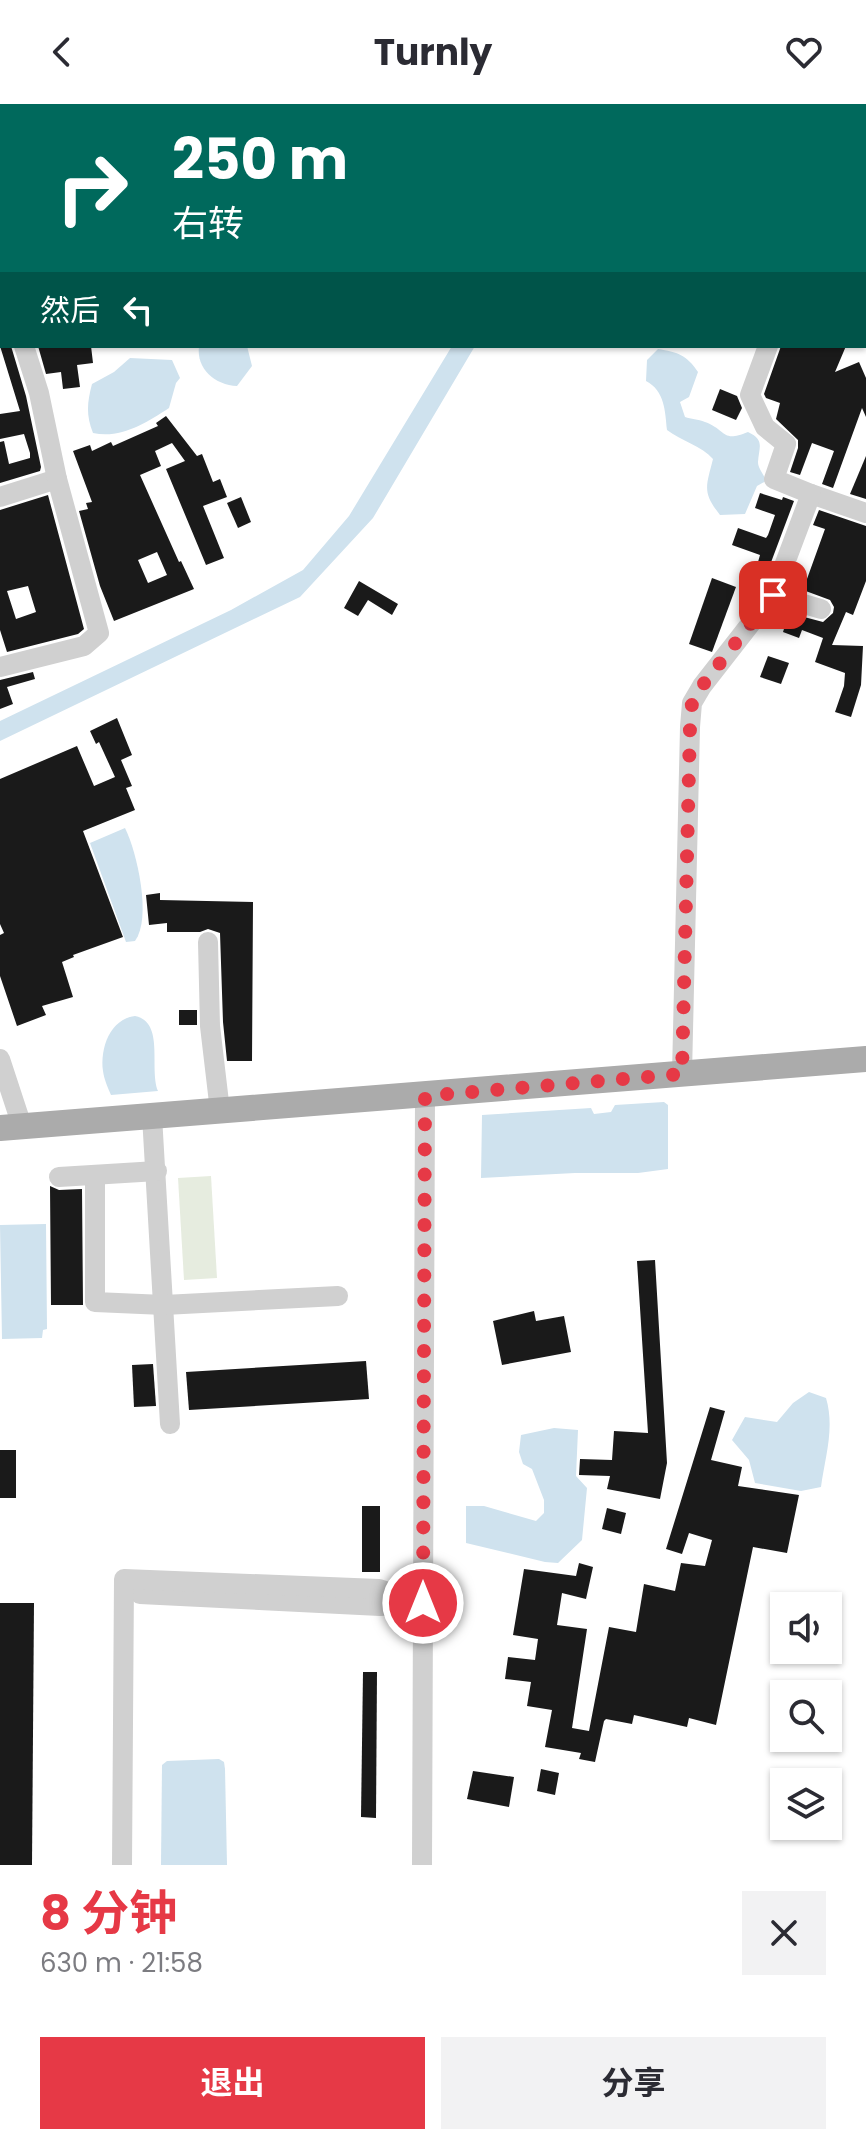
<!DOCTYPE html>
<html lang="zh">
<meta charset="utf-8">
<style>
body{margin:0;font-family:Poppins,"Noto Sans SC",sans-serif;background:#f2f2f3;color:#2b2b33;height:100vh;display:flex;flex-direction:column;font-size:30px;white-space:nowrap}
*{box-sizing:border-box;margin:0}
p{font-size:26px;color:#7c7c81}
.icon{flex:none;width:44px;height:44px;fill:none;stroke:currentColor;stroke-width:2;stroke-linecap:round;stroke-linejoin:round}
.map{position:relative;height:1761px;overflow:hidden}
.panel{display:flex;flex-direction:column;background:#fff;flex:1}
.panel>*{flex:none}
.hud{position:absolute;left:0px;top:0px;width:866px;height:244px;box-shadow:0 2px 6px #0004;background:#00695c;color:#fff;overflow:hidden}
.buttons{position:absolute;left:770px;top:1488px;display:grid;gap:16px}
.buttons a{display:grid;place-items:center;width:72px;height:72px;border-radius:0px;background:#fff;box-shadow:0 2px 6px #0004;font-size:40px}
.pin{position:absolute;display:grid;place-items:center;width:68px;height:68px;color:#fff;margin:-34px;border-radius:16px;box-shadow:0 4px 12px #0006}
.me{position:absolute;width:88px;margin:-44px;rotate:0deg;stroke-linejoin:round;filter:drop-shadow(0 0 6px #0008)}
.turn{display:flex;align-items:center;gap:28px;height:168px;padding:0 40px;font-size:36px}
.turn .icon{width:104px;height:104px;stroke-width:2.5}
.turn b{display:block;font-size:56px;line-height:68px}
.then{display:flex;align-items:center;height:76px;padding:0 40px;background:#0003;gap:16px;font-size:30px}
.round{display:grid;place-items:center;flex:none;width:84px;height:84px;border-radius:0px;background:#f2f2f3}
.head{display:flex;align-items:center;justify-content:space-between;height:136px;padding:0 40px}
h1{font-size:48px;font-weight:700;line-height:60px;color:#e63946}
.primary-button{display:flex;gap:16px;margin-top:auto;padding:16px 40px}
.primary-button a{flex:1;height:92px;border-radius:0px;background:#e63946;color:#fff;font-size:32px;font-weight:700;line-height:92px;text-align:center}
.primary-button a+a{background:#f2f2f3;color:#2b2b33}
header{display:flex;justify-content:space-between;align-items:center;height:104px;padding:0 40px;background:#fff;font-size:36px;font-weight:700}
.map>svg:first-child{display:block}
</style>
<header><svg class="icon" aria-label="back" viewBox="0 0 24 24"><path d="M15 5l-7 7 7 7"/></svg>Turnly<svg class="icon" aria-label="heart" viewBox="0 0 24 24"><path d="M12 20l-8-8c-3-5 5-10 8-4 3-6 11-1 8 4z"/></svg></header>
<div class="map">
<svg width="866" height="1761" viewBox="0 0 866 1761">
<rect width="100%" height="100%" fill="#fff"/>
<!-- green -->
<polygon fill="#e6ecdf" points="211,1072 217,1174 184,1176 178,1074"/>
<!-- water -->
<g fill="#cfe2ee">
<path d="M199 242H247L252 262 237 282C215 281 196 265 199 242Z"/>
<polygon points="452,242 475,242 373,414 300,493 0,637 0,617 231,506 303,466 349,412"/>
<path d="M658 245C677 248 687 251 698 268L689 293 680 298 685 313C691 315 698 315 705 318 727 326 721 339 748 328 765 336 759 343 758 358 758 365 764 370 766 377L757 382 745 410 720 411C702 388 706 383 713 355 702 342 681 337 667 326 665 307 665 287 646 277L647 256Z"/>
<path d="M130 254 172 256 180 274 176 279 169 304C146 319 121 335 93 329 86 311 87 299 92 280L114 268Z"/>
<path d="M125 724C137 748 152 814 135 837L126 838 90 739Z"/>
<path d="M135 912C165 918 149 964 158 987L111 991C108 984 104 975 103 967 100 944 110 915 135 912Z"/>
<polygon points="664,998 668,1001 668,1065 638,1069 575,1069 481,1074 482,1011 591,1004 594,1010 611,1008 615,1001"/>
<polygon points="46,1120 47,1225 43,1226 42,1234 2,1235 0,1121"/>
<path d="M809 1288 826 1294C835 1324 825 1353 821 1383L801 1387 755 1379 749 1356 732 1336 745 1313 777 1318 793 1299Z"/>
<polygon points="554,1324 578,1326 576,1372 587,1384 582,1436 558,1459 545,1458 466,1439 466,1402 484,1402 536,1417 544,1409 544,1396 532,1365 523,1360 519,1348 521,1331"/>
<polygon points="219,1655 224,1658 225,1665 227,1761 161,1761 162,1661 167,1657"/>
</g>
<!-- building -->
<g fill="#1a1a1a" fill-rule="evenodd">
<polygon points="0,242 11,242 26,292 41,363 40,367 0,379 0,338 4,337 9,360 30,354 30,349 24,330 0,335 0,310 20,307"/>
<polygon points="38,242 91,242 93,259 77,261 80,283 63,285 61,268 46,270"/>
<polygon points="781,242 846,242 835,268 859,258 866,274 866,313 862,304 833,384 822,380 834,347 812,339 800,371 790,368 798,344 798,336 776,315 780,299 766,294 764,290"/>
<polygon points="720,285 737,292 742,304 736,316 712,306"/>
<path d="M166 312 197 352 202 350 213 378 220 375 227 393 203 402 224 454 206 461 166 365 185 357 172 339 155 347 161 362 140 371 179 458 181 457 194 485 114 517 100 482 79 407 88 405 86 399 92 398 73 347 90 341 92 347 111 338 113 342 158 322 156 319ZM157 448 167 471 148 479 138 456Z"/>
<polygon points="866,352 866,395 850,390"/>
<polygon points="760,389 782,396 783,393 794,397 767,469 756,465 760,451 732,441 738,424 766,434 768,431 775,411 755,404"/>
<path d="M48 391 84 525 78 530 7 548 0 526V406ZM28 482 36 508 16 515 7 487Z"/>
<polygon points="241,393 251,418 238,424 227,399"/>
<polygon points="819,406 866,422 866,477 853,511 846,508 832,541 863,542 861,581 851,613 835,608 844,582 845,569 815,558 823,534 802,526 799,534 783,528 789,509 823,518 833,509 834,503 830,496 803,486 825,425 813,421"/>
<polygon points="712,474 736,483 712,548 689,540"/>
<polygon points="359,477 398,500 392,511 368,496 358,512 344,504"/>
<polygon points="768,552 789,559 781,580 760,573"/>
<polygon points="33,568 35,575 7,583 13,600 0,605 0,576"/>
<polygon points="117,614 132,651 121,656 132,682 126,684 135,706 83,727 123,833 73,851 74,853 62,858 73,893 42,902 46,911 17,922 0,872 0,831 4,829 0,820 0,675 77,642 94,682 115,673 99,638 96,640 90,627"/>
<polygon points="160,789 160,796 253,798 252,957 227,957 223,918 220,829 208,825 200,828 167,828 167,819 149,821 146,791"/>
<rect x="179" y="906" width="18" height="15"/>
<polygon points="50,1082 59,1086 82,1085 83,1201 51,1201"/>
<polygon points="655,1156 667,1359 660,1395 607,1385 610,1372 579,1371 580,1355 612,1356 614,1327 648,1329 637,1157"/>
<polygon points="534,1207 536,1217 564,1212 571,1248 502,1261 493,1217"/>
<polygon points="366,1257 369,1295 189,1306 186,1268"/>
<polygon points="153,1260 156,1302 134,1303 132,1261"/>
<polygon points="710,1303 725,1307 711,1356 742,1363 738,1382 799,1391 787,1449 753,1443 716,1621 689,1614 687,1623 634,1611 632,1620 606,1615 604,1617 595,1658 579,1655 581,1649 545,1643 552,1606 527,1602 531,1578 505,1575 508,1553 535,1556 538,1535 513,1531 524,1465 576,1472 579,1459 593,1463 586,1495 562,1489 557,1521 587,1525 572,1624 589,1627 609,1523 636,1528 644,1480 675,1487 681,1459 705,1462 712,1436 689,1429 682,1450 666,1445"/>
<rect x="0" y="1346" width="16" height="48"/>
<rect x="362" y="1402" width="18" height="66"/>
<polygon points="607,1404 626,1409 621,1430 602,1425"/>
<polygon points="0,1499 34,1499 32,1761 0,1761"/>
<polygon points="363,1568 377,1568 376,1714 361,1713"/>
<polygon points="541,1665 559,1669 555,1691 537,1687"/>
<polygon points="473,1667 514,1673 509,1703 467,1695"/>
</g>
<g fill="none" stroke-linecap="round" stroke-linejoin="round">
<!-- minor -->
<g stroke="#d0d0d0" stroke-width="20">
<polyline points="39,2 40,0"/>
<polyline points="811,390 866,409"/>
<polyline points="0,393 57,375"/>
<polyline points="773,491 821,505"/>
<polyline points="0,563 84,542 99,529 57,375 39,289 24,242"/>
<polyline points="208,838 210,922 220,1007"/>
<polyline points="0,955 22,1022"/>
<polyline points="682,970 690,623 692,599 702,582 773,491 811,390 774,375 786,340 765,323 750,291 768,242"/>
<polyline points="152,1012 170,1320"/>
<polyline points="95,1072 95,1198 164,1201 338,1192"/>
<polyline points="59,1073 157,1067"/>
<polyline points="140,1490 380,1502 412,1500"/>
<polyline points="122,1761 124,1475 379,1485 423,1499"/>
<polyline points="422,1761 425,992"/>
</g>
<!-- major -->
<polyline stroke="#ababab" stroke-width="26" points="0,1024 866,955"/>
</g>
<g fill="none" stroke-linecap="round" stroke-linejoin="round">
<!-- route -->
<polyline stroke="#e63946" stroke-width="14" stroke-dasharray="0 25.2" points="423,1499 425,992 682,970 690,623 692,599 702,582 773,491"/>
</g>
</svg>
<div class="buttons">
<a><svg class="icon" aria-label="sound" viewBox="0 0 24 24"><path d="M4 9h4l5-4v14l-5-4H4zM17 9q2 3 0 6"/></svg></a>
<a><svg class="icon" aria-label="search" viewBox="0 0 24 24"><circle cx="10" cy="10" r="6"/><path d="M15 15l6 6"/></svg></a>
<a><svg class="icon" aria-label="layers" viewBox="0 0 24 24"><path d="M12 4l9 5-9 5-9-5zM3 14l9 5 9-5"/></svg></a>
</div>
<div class="pin" style="left:773px;top:491px;background:#d93025"><svg class="icon" aria-label="arrive" viewBox="0 0 24 24"><path d="M6 21V4h12l-3 4 3 4H6"/></svg></div>
<svg class="me" style="left:423px;top:1499px" viewBox="-20 -20 40 40"><circle r="17" fill="#e63946" stroke="#fff" stroke-width="3"/><path d="M0-11L8 9 0 5-8 9z" fill="#fff"/></svg>
<div class="hud">
<div class="turn"><svg class="icon" aria-label="right" viewBox="0 0 24 24"><path d="M7 20v-9h11M14 6l5 5-5 5"/></svg><div><b>250 m</b>右转</div></div>
<div class="then">然后<svg class="icon" aria-label="left" viewBox="0 0 24 24"><path d="M17 20v-9H6M10 6l-5 5 5 5"/></svg></div>
</div>
</div>
<section class="panel">
<div class="head"><div><h1>8 分钟</h1><p>630 m · 21:58</p></div><a class="round"><svg class="icon" aria-label="close" viewBox="0 0 24 24"><path d="M6 6l12 12M18 6L6 18"/></svg></a></div>
<div class="primary-button"><a>退出</a><a>分享</a></div>
</section>
